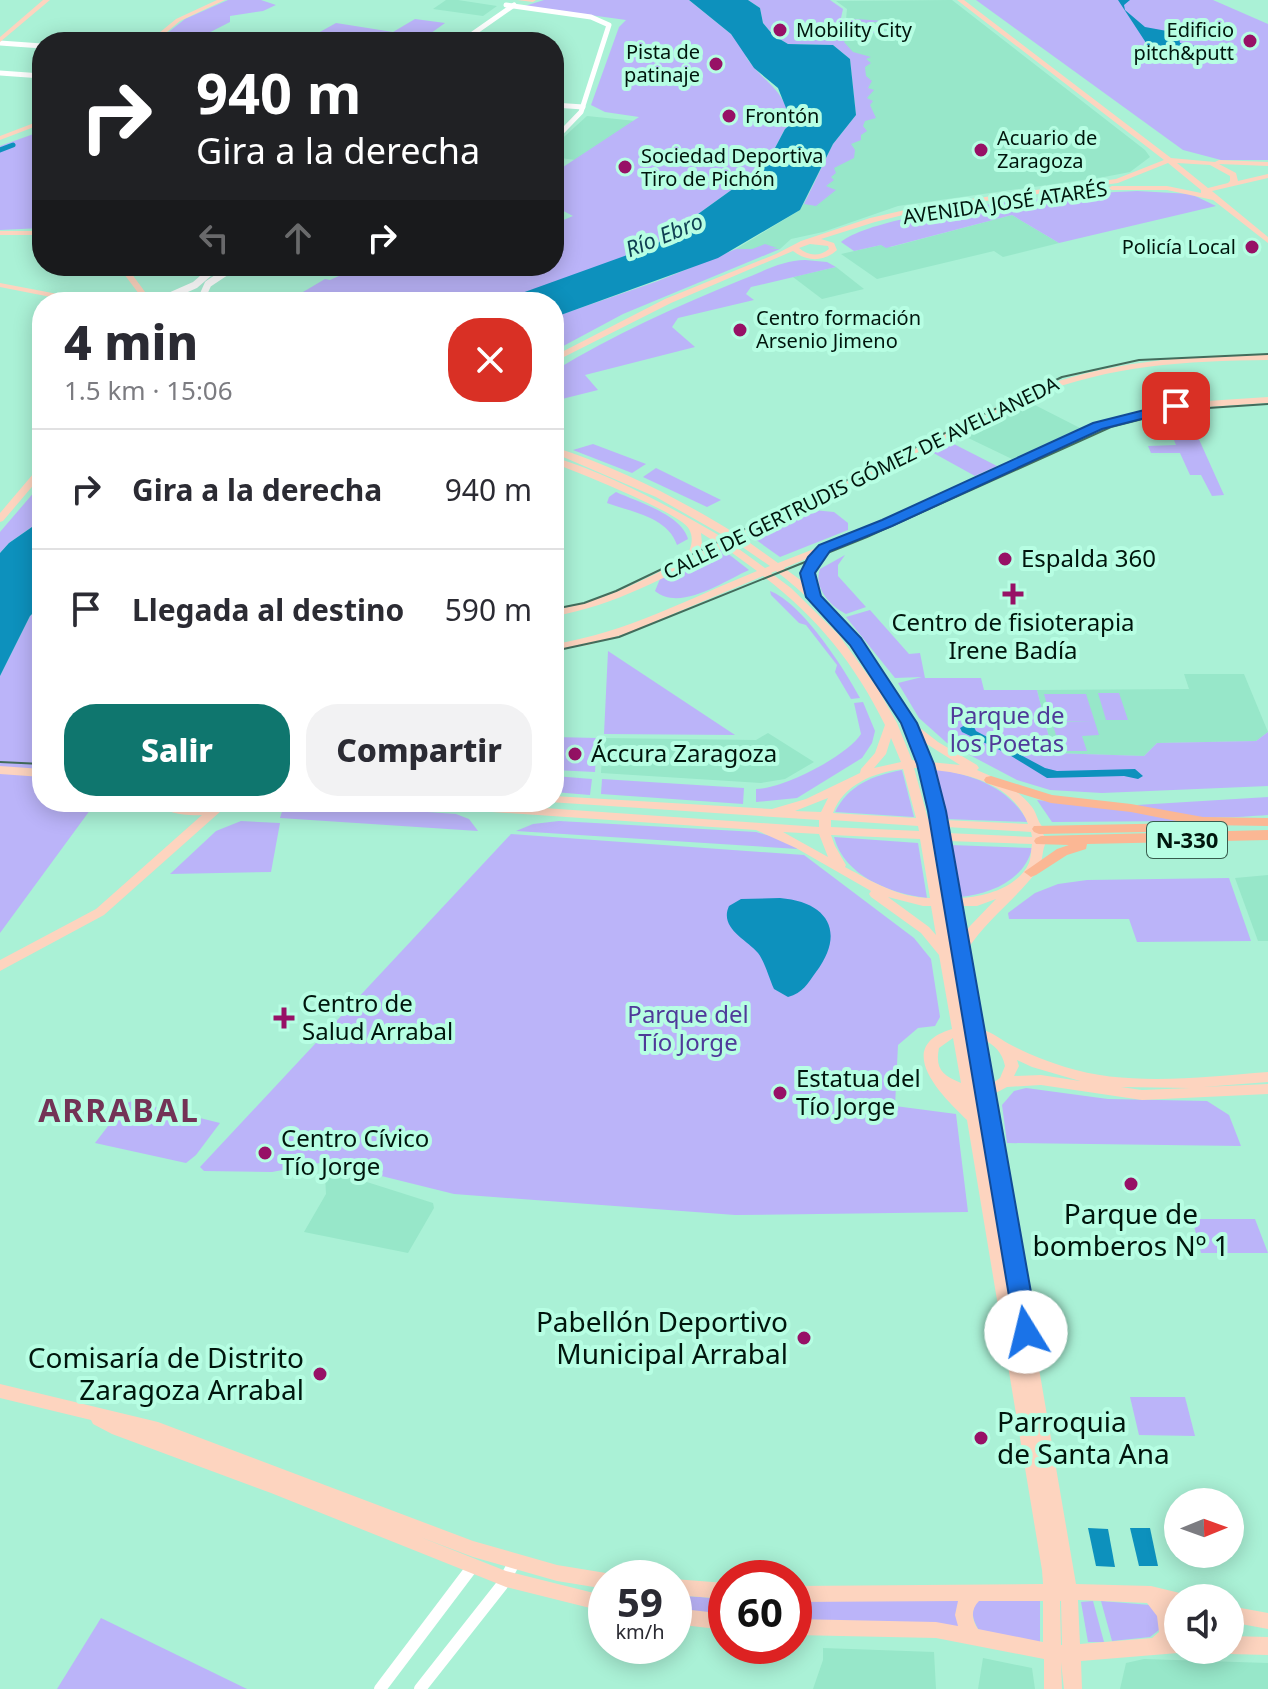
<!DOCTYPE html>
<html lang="es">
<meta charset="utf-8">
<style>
body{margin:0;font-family:"Noto Sans",sans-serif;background:#f2f2f3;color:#2b2b33;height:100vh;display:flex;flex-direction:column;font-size:30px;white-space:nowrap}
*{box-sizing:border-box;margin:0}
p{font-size:26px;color:#7c7c81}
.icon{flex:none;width:44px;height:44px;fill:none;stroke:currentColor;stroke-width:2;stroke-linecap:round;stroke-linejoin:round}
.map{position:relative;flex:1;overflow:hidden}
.panel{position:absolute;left:32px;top:292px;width:532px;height:520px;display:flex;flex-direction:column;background:#fff;border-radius:32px;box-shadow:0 4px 20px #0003}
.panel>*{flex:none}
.banner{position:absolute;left:32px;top:32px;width:532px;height:244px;border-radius:32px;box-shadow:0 4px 20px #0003;background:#202124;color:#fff;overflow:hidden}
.needle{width:52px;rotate:89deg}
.buttons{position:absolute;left:1164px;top:1488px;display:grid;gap:16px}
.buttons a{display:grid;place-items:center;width:80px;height:80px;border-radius:50%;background:#fff;box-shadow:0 4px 20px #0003;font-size:40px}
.speed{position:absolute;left:588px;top:1560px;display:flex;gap:16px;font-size:40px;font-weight:700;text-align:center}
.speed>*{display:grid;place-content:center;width:104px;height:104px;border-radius:50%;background:#fff;box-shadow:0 4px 20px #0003;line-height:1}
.speed small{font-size:20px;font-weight:400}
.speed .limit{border:12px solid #d22;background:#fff;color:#111}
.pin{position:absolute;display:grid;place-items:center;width:68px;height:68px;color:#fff;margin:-34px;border-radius:16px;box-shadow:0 4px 12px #0006}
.me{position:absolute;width:88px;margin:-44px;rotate:351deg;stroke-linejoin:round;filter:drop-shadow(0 0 6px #0008)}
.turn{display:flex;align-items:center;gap:28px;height:168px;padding:0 32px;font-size:36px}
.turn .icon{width:104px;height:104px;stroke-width:2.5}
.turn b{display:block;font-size:56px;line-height:68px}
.lanes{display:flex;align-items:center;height:76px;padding:0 32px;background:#0003;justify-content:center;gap:40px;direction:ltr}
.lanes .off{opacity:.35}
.round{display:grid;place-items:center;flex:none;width:84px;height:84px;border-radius:32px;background:#f2f2f3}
.overview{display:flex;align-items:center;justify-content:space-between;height:136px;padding:0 32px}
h1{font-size:48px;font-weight:800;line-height:60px}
.cta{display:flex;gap:16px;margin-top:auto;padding:16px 32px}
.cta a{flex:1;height:92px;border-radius:32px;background:#0f766e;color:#fff;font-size:32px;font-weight:800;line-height:92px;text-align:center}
.cta a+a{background:#f2f2f3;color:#2b2b33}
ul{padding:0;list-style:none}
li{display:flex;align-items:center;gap:24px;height:120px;padding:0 32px;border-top:2px solid #e1e1e2}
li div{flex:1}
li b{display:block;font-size:30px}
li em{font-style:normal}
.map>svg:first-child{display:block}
</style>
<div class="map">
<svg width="1268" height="1689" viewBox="0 0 1268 1689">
<rect width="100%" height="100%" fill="#aaf1d6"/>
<!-- built -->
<g fill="#97e7c9">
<polygon points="446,0 458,0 497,6 483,16 433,9"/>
<polygon points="952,0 1145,150 1150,157 1130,172 1104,177 898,206 823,232 791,239 780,249 736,249 800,210 856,115 850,59 843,52 847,9 836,1"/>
<polygon points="587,116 636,121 575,160 554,157 554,146"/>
<polygon points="1012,215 1059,243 1003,257 994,251 877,279 841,254 881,245 891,247"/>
<polygon points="836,267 864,289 822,299 793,277"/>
<polygon points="1029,402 1080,428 1012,459 962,435"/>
<polygon points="1184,674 1244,674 1268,732 1256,741 1157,743 1144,756 1053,753 1037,690 1189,689"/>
<polygon points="768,733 814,762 785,779 761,783 601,773 603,738 756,740"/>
<polygon points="1268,875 1268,941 1258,941 1235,878"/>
<polygon points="325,1176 348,1176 433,1203 434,1208 408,1253 304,1232 326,1194"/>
<polygon points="823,1648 934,1652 936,1689 813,1689 823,1660"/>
<polygon points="983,1658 1032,1668 1035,1689 978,1689"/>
<polygon points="1144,1659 1268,1663 1268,1689 1120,1689 1126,1663"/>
</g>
<!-- green -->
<g fill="#bbb4f9">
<polygon points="228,0 261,0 276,5 263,11 230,16 230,22 191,42 156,42 185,19"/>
<path d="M544 0H689L731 34 747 52 746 57C767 87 780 83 792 123L785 129 766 165 655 245H649L612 262 497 302H286L325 279 330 280 361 266H554V224L573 216 554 206V173L639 117 605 112 591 105 619 27 626 20 525 6Z"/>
<polygon points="748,0 830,0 843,9 841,18 884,21 847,25 840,23 837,32 887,31 894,33 868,33 847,38 844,42 853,52 871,57 866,59 871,63 865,67 866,76 872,81 868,88 874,90 867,98 873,101 870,105 876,118 865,121 863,126 867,131 861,135 861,140 851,144 855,150 854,158 834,168 836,173 831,177 834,180 826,186 836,190 816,206 804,204 833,144 856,115 850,59 833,45 788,44 773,35 763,23 760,8"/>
<polygon points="976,0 1213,0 1268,24 1268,160 1221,160 1183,150"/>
<polygon points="415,19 445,23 427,36 449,40 392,42 318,33 336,23 393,32"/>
<polygon points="42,131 42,228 0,230 0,146"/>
<path d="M1137 191 1191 194 1216 206 1059 243 1012 215 886 248 881 245 854 251 841 242C881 210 1081 193 1137 191Z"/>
<polygon points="765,244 777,248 769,249 780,249 623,314 554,351 554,317 658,281 736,249 752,249"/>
<path d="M805 260 827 262 836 267 751 287 746 294 754 300 678 318 672 327 695 347 585 375 598 390 554 401V371C613 335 677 306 741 280 762 272 783 260 805 260Z"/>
<polygon points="1172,435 1197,435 1224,495 1212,496 1201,475 1190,475 1180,453 1151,453 1148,446 1176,445"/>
<polygon points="948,441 997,466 975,476 928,450"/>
<polygon points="593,444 646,464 632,473 573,450"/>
<polygon points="656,468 721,500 707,507 643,477"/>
<polygon points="42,483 42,520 9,543 0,553 0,532"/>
<path d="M616 492C638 502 682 515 688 539L677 545C668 517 631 512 607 503L609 497Z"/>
<polygon points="813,510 834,512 848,523 848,530 780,557 752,537"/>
<path d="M722 549 749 570C724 581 680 612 655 591L660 579Z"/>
<path d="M845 555 838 565V576L866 607 846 614C830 606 813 587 820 569Z"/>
<path d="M770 591C802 603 844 668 860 698L851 699 835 672 837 665 806 625 799 623 771 595Z"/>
<polygon points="42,604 42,773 37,782 42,783 42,802 96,802 0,933 0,676 30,616"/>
<polygon points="870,610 909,654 920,653 925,678 981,678 984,690 1037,690 1053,753 1144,756 1157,743 1256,741 1268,732 1268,786 1102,793 1050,790 1017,780 947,743 919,718 898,683 922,677 895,678 846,617"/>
<polygon points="608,651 735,735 604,734"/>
<polygon points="1098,693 1119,693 1128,720 1106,720"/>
<polygon points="1044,694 1086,694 1099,735 1082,736 1087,751 1058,751 1054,737 1063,736 1056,735 1052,722 1093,721 1052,721"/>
<path d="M863 702 875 731 872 743 862 758 797 798 756 802V789C783 789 847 756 861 734L854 703Z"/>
<polygon points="554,737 597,738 595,772 554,770"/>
<path d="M933 769C970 773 1009 787 1028 822L946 819Z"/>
<path d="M902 770 914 817 835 812C848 785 874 775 902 770Z"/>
<polygon points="554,776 592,779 590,795 554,792"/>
<polygon points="602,779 744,788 743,804 601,794"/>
<path d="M1268 797V815C1229 818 1172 821 1137 805Z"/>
<polygon points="1037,800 1115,808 1179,821 1052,822"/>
<polygon points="285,802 456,814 469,819 478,831 280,818"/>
<polygon points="241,821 280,823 271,872 170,874 216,831"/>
<polygon points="559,821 756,832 778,838 798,849 516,831 533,824"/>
<polygon points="511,834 804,855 914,938 931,959 940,1017 935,1026 918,1028 898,1045 895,1106 956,1114 968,1212 735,1215 454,1194 325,1162 272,1172 204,1171 200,1167"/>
<path d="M834 837 918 843 927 898C891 894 844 876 834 837Z"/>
<path d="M951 845 1032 848C1025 880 990 894 960 897Z"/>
<polygon points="1229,878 1251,941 1137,942 1129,919 1009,919 1008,913 1035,893 1058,884 1087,880"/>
<polygon points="1026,1088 1108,1099 1207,1101 1229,1115 1241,1146 1007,1143 1002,1105 1014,1091"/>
<polygon points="132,1101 220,1123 196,1155 186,1163 95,1143 125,1104"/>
<polygon points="1196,1219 1255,1219 1268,1253 1201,1253 1193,1222 1197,1222"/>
<polygon points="1130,1397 1185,1397 1195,1436 1139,1435"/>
<polygon points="674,1595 726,1599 726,1614 674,1609"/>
<polygon points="961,1598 957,1614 963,1629 794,1619 794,1601"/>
<path d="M1040 1598V1644L980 1632C972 1619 970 1612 978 1599Z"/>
<polygon points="1093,1601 1104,1642 1088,1642 1081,1602"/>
<polygon points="1101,1601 1150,1605 1160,1616 1159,1630 1150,1637 1112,1641"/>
<polygon points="101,1618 247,1689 57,1689"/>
</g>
<!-- water -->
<g fill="#0d91bd">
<polygon points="689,0 748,0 760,8 763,23 773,35 788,44 833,45 850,59 856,115 833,144 800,210 718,258 558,316 554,317 554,302 497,302 655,245 766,165 785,129 792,123 778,88 754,68 731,34"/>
<polygon points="1118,0 1130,0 1124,5 1125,10 1145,27 1178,33 1180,43 1200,47 1196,57 1152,52"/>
<polygon points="42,520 42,604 30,616 0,676 0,553 9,543"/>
<polygon points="965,725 974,727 976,731 1045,768 1057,771 1135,769 1143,776 1138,779 1124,776 1047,778 1008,754 962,732 960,728"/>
<path d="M780 898C828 902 846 932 816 972 808 983 803 993 788 997L774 989C769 978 765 962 758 953 746 939 719 928 729 906L741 899Z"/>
<polygon points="1088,1528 1108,1529 1115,1567 1096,1566"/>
<polygon points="1130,1528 1150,1528 1158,1566 1139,1566"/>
</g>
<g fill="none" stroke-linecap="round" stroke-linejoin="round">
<!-- canal -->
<polyline stroke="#0d91bd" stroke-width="5" points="0,150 13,145"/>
<!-- minor-far2 -->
<g stroke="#fff" stroke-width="5">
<polyline points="506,5 591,17 609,25 581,112 554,140"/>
<polyline points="461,42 514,5"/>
<polyline points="0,43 42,46"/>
<polyline points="0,73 42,76"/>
<polyline points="554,105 583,107"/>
</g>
<!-- minor-far1 -->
<g stroke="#fff" stroke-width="7">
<polyline points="161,300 195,285 217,266"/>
<polyline points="200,302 208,284 235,266"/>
</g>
<!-- minor -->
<g stroke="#fff" stroke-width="12">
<polyline points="380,1689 473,1566"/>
<polyline points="420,1689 502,1585 515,1561"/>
</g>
<!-- major -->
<g fill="#fdd4bf" fill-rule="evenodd">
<polygon points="43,0 50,0 0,42 0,37"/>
<polygon points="217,0 225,0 180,21 155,42 148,42 176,19"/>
<polygon points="517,0 536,0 533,2"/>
<path d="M957 0H964L1171 158 1215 162 1219 160 1268 162V166L1219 164 1236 173 1238 181 1268 174V178L1212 191 1268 237V243L1213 200 1167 190H1112L1108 188 1112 186H1167L1206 194 1201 193V190L1168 163 1118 183 927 209 875 222 821 239 834 243 837 250C824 262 807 262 793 251L671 303 554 362V356L665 299 776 254 801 241 870 218 927 205 1116 179 1164 160ZM1177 163 1210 165 1230 176V181L1228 183 1208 188ZM810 244 828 246 829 249C819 257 808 256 799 248Z"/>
<polygon points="42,120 42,124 0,140 0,136"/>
<rect x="0" y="231" width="42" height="4"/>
<polygon points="118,266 126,266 151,300 190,300 194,302 145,302"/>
<polygon points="0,283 89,300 93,302 76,302 0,287"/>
<path d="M1268 354V360C1184 361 1112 365 1033 396L743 538 778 563 873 526 1102 422 1176 403 1268 397V403L1176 409 1108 426 879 530 826 551 813 573 817 595 848 625 883 670 915 724 938 742 977 765 979 768 977 770C998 779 1017 788 1032 807 1038 815 1037 823 1045 829L1042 832 1047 841C1041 849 1044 861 1038 870 1016 899 986 920 967 950L981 1029C994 1033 1001 1040 1013 1046 1030 1055 1047 1061 1065 1067 1129 1087 1202 1077 1268 1072V1082L1203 1087 1268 1084V1094L1142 1100 1041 1085 1007 1087 992 1095 1076 1584 1151 1586 1184 1594 1186 1598H1178V1608L1171 1606 1177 1624 1178 1650H1184L1178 1653 1081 1661 1082 1689H1064L1061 1662 1062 1689H1044V1659L936 1638 794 1635V1619L936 1622 958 1626 955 1615 958 1601 794 1602V1586L1043 1584 1042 1570 967 1120C942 1096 892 1047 952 1029L939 955 921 933 871 897 869 894 871 891 796 848 756 830 404 806 398 802H458L819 827V820L549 802H554V796L772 809 806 799 860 773 861 769 875 753 885 725C855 664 817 617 763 576L628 633 588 645 554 650V644C626 633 690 598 757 571L724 547C669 575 615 606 554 616V610C602 602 643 580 685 559 690 550 695 540 689 529 681 513 576 472 554 463V457C614 476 671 507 725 539L728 538 656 497 554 453V447C617 467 680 499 736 534L1027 392C1107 361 1183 356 1268 354ZM701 533 717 543 699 552 702 544ZM735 542 770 566 765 568 732 544ZM813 556 803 573 806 584 784 568ZM776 571C838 620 894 684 918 761L912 760 897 723 878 689 838 634 791 588 771 573ZM891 738 901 762 874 768 886 754ZM922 741 960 765 930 762ZM914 768H921L932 819H928ZM903 769 916 818 833 813C843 785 874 772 903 769ZM932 770C970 773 1013 785 1028 824L944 820ZM828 798 821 812 795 811ZM831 820 918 826 919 831 831 827ZM946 827 1031 832 1032 837 947 833ZM783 832 819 834 828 857ZM831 835 920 839 930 898C900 898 871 881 845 867L846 865 835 846ZM932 840H936L945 898H942ZM948 841 1032 844C1031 850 1031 858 1029 863 1018 888 982 898 958 898ZM888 897 923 906H931L936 935 929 927ZM996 899 970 926 964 934 959 906H977ZM944 906H947L967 1027H965ZM966 1037H968L977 1086H975ZM953 1038 961 1083C942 1075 935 1069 939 1048ZM982 1039C995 1045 1002 1052 1005 1066L1000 1078 990 1085ZM1017 1060 1032 1067 1080 1081 1041 1075 1014 1076 1019 1066ZM1121 1087 1190 1088 1142 1090ZM977 1097H978L1005 1255ZM1078 1600 1147 1603 1157 1616 1159 1632 1152 1638 1080 1644ZM979 1601H1043V1642L978 1629C972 1620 970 1610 979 1601ZM1060 1601H1061L1062 1645H1061Z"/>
<polygon points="42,466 42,475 3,521 0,522 0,513 39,467"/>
<polygon points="0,766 42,769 42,777 0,774"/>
<path d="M154 802C169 802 178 808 193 808 208 808 222 802 238 802L236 805 221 811 104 915 0 971V960L96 909 202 815C185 816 167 814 154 802Z"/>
<polygon points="0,1384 158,1422 473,1541 557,1565 606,1573 612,1575 613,1578 606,1578 606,1589 557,1581 473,1557 420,1537 506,1571 606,1596 606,1612 506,1587 271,1493 112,1434 93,1424 91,1420 0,1398"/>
<polygon points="674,1579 726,1583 726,1599 674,1595"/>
<polygon points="1230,1606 1268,1613 1268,1629 1230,1622"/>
<polygon points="674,1608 726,1614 726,1630 674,1624"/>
<polygon points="1230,1636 1268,1637 1268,1655 1230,1654 1224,1651 1230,1650"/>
</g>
<!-- highway -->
<g fill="#fbb794" fill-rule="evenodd">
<polygon points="991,776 1052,795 1131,804 1203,817 1268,818 1268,826 1205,825 1204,830 1199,831 1039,834 1034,832 1032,829 1034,826 1187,823 1131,812 1051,803 986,783 984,780 986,777"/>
<polygon points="1268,830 1268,840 1087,844 1086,849 1067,855 1036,875 1031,877 1024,872 1057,849 1069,845 1036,844 1034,841 1036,838 1041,836"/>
</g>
<!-- tram -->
<g stroke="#436c5c" stroke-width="2">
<polyline points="554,609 584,603 616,591 1062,377 1139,360 1268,354"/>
<polyline points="554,651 619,637 867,537 1111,427 1178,410 1268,404"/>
<polyline points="0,762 42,764"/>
</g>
</g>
<!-- route -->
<polygon fill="#1a73e8" stroke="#114b97" stroke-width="2" points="1176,402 1183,406 1181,409 1102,429 892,526 830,551 815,573 821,596 861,638 917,723 934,764 946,811 1038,1332 1035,1339 1026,1342 1018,1339 1015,1332 928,811 917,764 901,723 850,645 806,597 800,573 808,557 819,545 882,520 1093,423"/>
<!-- markers -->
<g fill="#971166" stroke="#b7fee3" stroke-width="3">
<circle cx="780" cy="30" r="8"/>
<circle cx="1250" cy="41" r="8"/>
<circle cx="716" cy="64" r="8"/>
<circle cx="729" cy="116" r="8"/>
<circle cx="981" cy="150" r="8"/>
<circle cx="625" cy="167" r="8"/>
<circle cx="1252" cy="247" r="8"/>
<circle cx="740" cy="330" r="8"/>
<circle cx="1005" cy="559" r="8"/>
<path d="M1009 582h8v8h8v8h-8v8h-8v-8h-8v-8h8z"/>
<circle cx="575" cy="754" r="8"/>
<path d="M280 1006h8v8h8v8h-8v8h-8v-8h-8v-8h8z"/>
<circle cx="780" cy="1093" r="8"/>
<circle cx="265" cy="1153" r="8"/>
<circle cx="1131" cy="1184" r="8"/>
<circle cx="804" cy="1338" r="8"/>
<circle cx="320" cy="1374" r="8"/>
<circle cx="981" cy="1438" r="8"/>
</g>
<g text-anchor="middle" stroke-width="8" stroke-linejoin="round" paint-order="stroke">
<!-- far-poi labels -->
<g font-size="20" fill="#00160d" stroke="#b7fee3" text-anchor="start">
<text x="796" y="37">Mobility City</text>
<text x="1234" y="37" text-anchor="end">Edificio<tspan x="1234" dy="23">pitch&amp;putt</tspan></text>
<text x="700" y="59" text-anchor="end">Pista de<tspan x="700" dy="23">patinaje</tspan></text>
<text x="745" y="123">Frontón</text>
<text x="997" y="145">Acuario de<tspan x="997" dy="23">Zaragoza</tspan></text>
<text x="641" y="163">Sociedad Deportiva<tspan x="641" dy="23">Tiro de Pichón</tspan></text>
<text x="1236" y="254" text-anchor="end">Policía Local</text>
<text x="756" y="325">Centro formación<tspan x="756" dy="23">Arsenio Jimeno</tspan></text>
</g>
<!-- far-street labels -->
<g font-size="20" fill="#00160d" stroke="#b7fee3">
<text transform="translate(1005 203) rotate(-8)" y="7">AVENIDA JOSÉ ATARÉS</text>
<text transform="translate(861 478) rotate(-26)" y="7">CALLE DE GERTRUDIS GÓMEZ DE AVELLANEDA</text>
</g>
<!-- far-water labels -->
<g font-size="22" font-style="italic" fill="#0f3f52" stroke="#b7fee3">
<text transform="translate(664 235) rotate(-22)" y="8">Río Ebro</text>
</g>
<!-- shield labels -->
<rect fill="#b7fee3" stroke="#375c4d" stroke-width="2" x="1147" y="822" width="80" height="36" rx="6"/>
<g font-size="22" font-weight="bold" fill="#00160d">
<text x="1187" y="848">N-330</text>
</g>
<!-- poi labels -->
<g font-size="24" fill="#00160d" stroke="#b7fee3" text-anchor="start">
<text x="1021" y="567">Espalda 360</text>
<text x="1013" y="631" text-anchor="middle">Centro de fisioterapia<tspan x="1013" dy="28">Irene Badía</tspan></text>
<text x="591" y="762">Áccura Zaragoza</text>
<text x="302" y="1012">Centro de<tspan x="302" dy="28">Salud Arrabal</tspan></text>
<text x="796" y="1087">Estatua del<tspan x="796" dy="28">Tío Jorge</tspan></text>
<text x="281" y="1147">Centro Cívico<tspan x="281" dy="28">Tío Jorge</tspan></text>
</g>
<!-- park labels -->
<g font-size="24" fill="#4f3a99" stroke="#b7fee3">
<text x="1007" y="724">Parque de<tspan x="1007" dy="28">los Poetas</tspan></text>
<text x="688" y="1023">Parque del<tspan x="688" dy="28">Tío Jorge</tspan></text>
</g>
<!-- near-poi labels -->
<g font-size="28" fill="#00160d" stroke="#b7fee3" text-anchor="end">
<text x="1131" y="1224" text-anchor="middle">Parque de<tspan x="1131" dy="32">bomberos Nº 1</tspan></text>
<text x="788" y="1332">Pabellón Deportivo<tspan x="788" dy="32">Municipal Arrabal</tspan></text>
<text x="304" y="1368">Comisaría de Distrito<tspan x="304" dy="32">Zaragoza Arrabal</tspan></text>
<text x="997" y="1432" text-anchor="start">Parroquia<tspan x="997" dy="32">de Santa Ana</tspan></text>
</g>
<!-- district labels -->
<g font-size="32" font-weight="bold" letter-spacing="2" fill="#733356" stroke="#b7fee3">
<text x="119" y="1122">ARRABAL</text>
</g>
</g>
</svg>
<div class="buttons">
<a><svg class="needle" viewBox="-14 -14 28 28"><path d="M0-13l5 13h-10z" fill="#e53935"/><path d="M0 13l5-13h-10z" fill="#7c7c81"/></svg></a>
<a><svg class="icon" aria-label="sound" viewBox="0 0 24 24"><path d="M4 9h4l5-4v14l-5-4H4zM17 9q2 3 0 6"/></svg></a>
</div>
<div class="speed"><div>59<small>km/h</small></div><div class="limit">60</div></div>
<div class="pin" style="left:1176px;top:406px;background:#d93025"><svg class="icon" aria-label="arrive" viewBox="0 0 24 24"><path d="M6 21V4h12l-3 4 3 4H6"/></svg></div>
<svg class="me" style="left:1026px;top:1332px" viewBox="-20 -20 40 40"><circle r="19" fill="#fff"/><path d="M0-13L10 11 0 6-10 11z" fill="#1a73e8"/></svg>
<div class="banner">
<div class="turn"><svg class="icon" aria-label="right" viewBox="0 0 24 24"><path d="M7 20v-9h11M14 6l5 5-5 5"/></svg><div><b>940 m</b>Gira a la derecha</div></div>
<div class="lanes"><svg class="icon off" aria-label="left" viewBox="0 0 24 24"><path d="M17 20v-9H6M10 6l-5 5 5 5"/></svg><svg class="icon off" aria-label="ahead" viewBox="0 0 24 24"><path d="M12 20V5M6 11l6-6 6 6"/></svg><svg class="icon" aria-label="right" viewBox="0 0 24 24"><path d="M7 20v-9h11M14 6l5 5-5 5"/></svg></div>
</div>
<section class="panel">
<div class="overview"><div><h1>4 min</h1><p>1.5 km · 15:06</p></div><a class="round" style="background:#d93025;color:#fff"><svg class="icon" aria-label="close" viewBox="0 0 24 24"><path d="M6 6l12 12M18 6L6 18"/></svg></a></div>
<ul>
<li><svg class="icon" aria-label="right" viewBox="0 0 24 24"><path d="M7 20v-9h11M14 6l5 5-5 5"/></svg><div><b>Gira a la derecha</b></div><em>940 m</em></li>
<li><svg class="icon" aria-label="arrive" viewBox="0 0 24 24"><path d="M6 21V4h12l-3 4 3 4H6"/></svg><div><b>Llegada al destino</b></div><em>590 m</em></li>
</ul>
<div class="cta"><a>Salir</a><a>Compartir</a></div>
</section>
</div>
